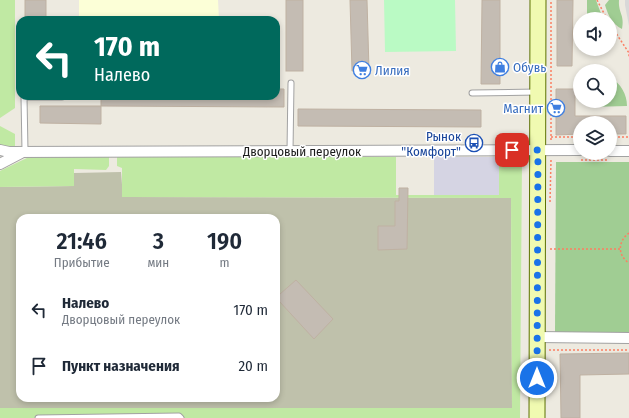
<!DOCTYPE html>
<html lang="ru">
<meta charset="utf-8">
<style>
body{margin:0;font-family:"Fira Sans Condensed",sans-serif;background:#f2f2f3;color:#1f2937;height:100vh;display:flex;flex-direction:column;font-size:15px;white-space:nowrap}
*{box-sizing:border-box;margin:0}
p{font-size:13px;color:#747a83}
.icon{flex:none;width:22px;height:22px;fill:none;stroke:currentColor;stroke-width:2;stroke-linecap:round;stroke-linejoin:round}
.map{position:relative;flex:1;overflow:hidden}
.sheet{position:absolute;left:16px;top:214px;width:264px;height:188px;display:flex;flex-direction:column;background:#fff;border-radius:12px;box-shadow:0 2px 6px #0003}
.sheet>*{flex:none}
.hud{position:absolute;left:16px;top:16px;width:264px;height:84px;border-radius:12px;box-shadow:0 2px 6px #0003;background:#00695c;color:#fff;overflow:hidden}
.buttons{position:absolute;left:573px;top:12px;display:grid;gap:8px}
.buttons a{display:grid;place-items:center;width:44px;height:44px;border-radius:50%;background:#fff;box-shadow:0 2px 6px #0003;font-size:20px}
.pin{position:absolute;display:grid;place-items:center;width:34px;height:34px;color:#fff;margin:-17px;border-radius:8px;box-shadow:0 2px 6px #0006}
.me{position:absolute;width:44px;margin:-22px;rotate:0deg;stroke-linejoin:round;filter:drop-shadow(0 0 3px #0008)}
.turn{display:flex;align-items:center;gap:14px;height:84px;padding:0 12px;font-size:18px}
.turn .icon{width:52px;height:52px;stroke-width:2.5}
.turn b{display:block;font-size:28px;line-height:34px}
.eta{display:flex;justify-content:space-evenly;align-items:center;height:68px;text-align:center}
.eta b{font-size:24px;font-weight:600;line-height:28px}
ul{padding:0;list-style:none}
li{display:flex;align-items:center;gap:12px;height:56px;padding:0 12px}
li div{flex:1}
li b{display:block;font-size:15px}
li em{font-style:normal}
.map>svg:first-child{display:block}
</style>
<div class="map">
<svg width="629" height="418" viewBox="0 0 629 418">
<rect width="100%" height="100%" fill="#edeae0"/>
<!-- residential -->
<polygon fill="#d9d8d8" points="625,0 629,0 629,26 625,5"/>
<!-- education -->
<polygon fill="#fcffd7" points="79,0 218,0 219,20 79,20"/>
<!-- construction -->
<path fill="#bfc1ab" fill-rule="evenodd" d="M121 172 123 197 511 198 512 408H0V187L74 186V173ZM20 218H276V398H20Z"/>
<!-- grass -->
<g fill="#c0e9a3">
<polygon points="0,0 15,0 15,108 0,118"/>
<polygon points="0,126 15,134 15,147 0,145"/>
<polygon points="46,154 109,155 109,166 106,170 74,169 74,186 0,187 0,171 4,169 29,157"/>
<polygon points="117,155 396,157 396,195 499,195 499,157 522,157 520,418 0,418 0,408 512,408 511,198 122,197 122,168 117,166"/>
</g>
<!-- forest -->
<g fill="#a0cd93">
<polygon points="587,0 596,0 603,19 587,19"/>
<path d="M609 0H619C618 13 625 15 622 29 612 24 608 15 605 5Z"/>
<path d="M610 77C621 84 627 94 627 106L590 107V101H610Z"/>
<polygon points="556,162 629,162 629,332 555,332"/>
</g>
<!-- park -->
<polygon fill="#bafac4" points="384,0 455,0 456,51 385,52"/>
<!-- plaza -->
<rect fill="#d5d4e3" x="434" y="157" width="65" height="38"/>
<!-- building -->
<g fill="#c4bcb3" stroke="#bfb1a2">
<rect x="25" y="0" width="21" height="20"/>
<rect x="286" y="0" width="17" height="71"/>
<polygon points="350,0 367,0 369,70 352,71"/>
<polygon points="482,0 500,0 500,84 481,84"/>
<polygon points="557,0 573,0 572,66 557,66"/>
<polygon points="276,89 284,89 284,107 101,106 101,96 276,96"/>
<polygon points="556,89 575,89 575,116 626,116 626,134 610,134 610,123 580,123 580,134 556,135"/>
<polygon points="40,106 101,106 101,124 40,123"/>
<polygon points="298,109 481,110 481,127 298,126"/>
<polygon points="399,188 408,188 407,249 378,250 378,226 395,226 395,201 399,201"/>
<polygon points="296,280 333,319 314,339 279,301 276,302 276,294 280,294"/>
<polygon points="629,353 629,374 580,375 580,418 561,418 560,354"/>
</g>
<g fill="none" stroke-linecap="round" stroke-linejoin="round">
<defs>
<g id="lane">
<polyline points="472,93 537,92"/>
<polyline points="25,151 24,97 62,97"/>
<polyline points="290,151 291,83"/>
<polyline points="38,418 179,416 181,418"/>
</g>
<g id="street">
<polyline points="0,150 9,152 580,150"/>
<polyline points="610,151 629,151"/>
<polyline points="0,164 21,153"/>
<polyline points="537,337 629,338"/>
</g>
<polyline id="secondary" points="537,418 538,0"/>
</defs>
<!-- lane casing -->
<use href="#lane" stroke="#a2a2a2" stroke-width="7"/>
<!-- street casing -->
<use href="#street" stroke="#a2a2a2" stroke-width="12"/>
<!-- secondary casing -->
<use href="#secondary" stroke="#5c7103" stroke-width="17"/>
<!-- path -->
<g stroke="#fc7f62" stroke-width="1.5" stroke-dasharray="2 2" stroke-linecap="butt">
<polyline points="597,0 607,19"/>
<polyline points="610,24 629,53 629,57"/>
<polyline points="551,137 580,137"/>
<polyline points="610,137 629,137"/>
<polyline points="551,140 551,0"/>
<polyline points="581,160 607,160"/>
<polyline points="550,202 551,160"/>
<path d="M629 233C618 241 617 255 629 263"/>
<polyline points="550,249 620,249"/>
<polyline points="549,350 629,350"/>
</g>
<!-- lane -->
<use href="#lane" stroke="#fff" stroke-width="5"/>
<!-- street -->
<use href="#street" stroke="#fff" stroke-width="10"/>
<!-- secondary -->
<use href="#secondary" stroke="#f0fab1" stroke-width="15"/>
</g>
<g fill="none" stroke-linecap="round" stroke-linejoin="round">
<!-- route -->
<polyline stroke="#1a73e8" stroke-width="7" stroke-dasharray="0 12.6" points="512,150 538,150 537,378"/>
</g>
<!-- icons -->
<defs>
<symbol id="shop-ring" viewBox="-11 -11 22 22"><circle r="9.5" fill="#fff" stroke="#3f7fe0" stroke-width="1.5"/><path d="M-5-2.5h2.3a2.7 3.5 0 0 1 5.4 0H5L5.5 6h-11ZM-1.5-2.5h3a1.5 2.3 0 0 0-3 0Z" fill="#3f7fe0"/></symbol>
<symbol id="supermarket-ring" viewBox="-11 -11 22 22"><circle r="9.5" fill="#fff" stroke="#3f7fe0" stroke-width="1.5"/><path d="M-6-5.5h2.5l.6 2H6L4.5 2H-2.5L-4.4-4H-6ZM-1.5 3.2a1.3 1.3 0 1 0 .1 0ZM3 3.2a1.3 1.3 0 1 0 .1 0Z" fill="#3f7fe0"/></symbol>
<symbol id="bus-ring" viewBox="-11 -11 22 22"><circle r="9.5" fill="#fff" stroke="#1a4fb4" stroke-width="1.5"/><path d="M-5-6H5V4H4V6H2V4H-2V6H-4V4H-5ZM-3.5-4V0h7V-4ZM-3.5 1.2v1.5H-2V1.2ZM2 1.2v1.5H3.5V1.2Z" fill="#1a4fb4"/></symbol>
</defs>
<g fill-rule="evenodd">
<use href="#shop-ring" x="490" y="57" width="20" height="20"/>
<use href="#supermarket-ring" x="352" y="60" width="20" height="20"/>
<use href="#supermarket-ring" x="546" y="98" width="20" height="20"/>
<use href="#bus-ring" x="464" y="133" width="20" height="20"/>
</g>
<g text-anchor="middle" stroke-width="3" stroke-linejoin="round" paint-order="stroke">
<!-- shop labels -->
<g font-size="13" fill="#366cbe" stroke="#fff" text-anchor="start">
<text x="513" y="72">Обувь</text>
<text x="375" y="75">Лилия</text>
<text x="543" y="113" text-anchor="end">Магнит</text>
</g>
<!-- transit labels -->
<g font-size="13" fill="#164399" stroke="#fff" text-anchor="end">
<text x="461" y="141">Рынок<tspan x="461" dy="15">"Комфорт"</tspan></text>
</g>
<!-- street labels -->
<g font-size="13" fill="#1b1b1b" stroke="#fff">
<text x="302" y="156">Дворцовый переулок</text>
</g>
</g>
</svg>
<div class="buttons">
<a><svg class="icon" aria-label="sound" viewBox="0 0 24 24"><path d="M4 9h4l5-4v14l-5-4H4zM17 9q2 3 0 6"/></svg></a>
<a><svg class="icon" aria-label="search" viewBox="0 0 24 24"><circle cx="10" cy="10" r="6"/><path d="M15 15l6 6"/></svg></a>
<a><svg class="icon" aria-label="layers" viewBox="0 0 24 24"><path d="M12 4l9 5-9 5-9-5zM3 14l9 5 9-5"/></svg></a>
</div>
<div class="pin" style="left:512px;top:150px;background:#d93025"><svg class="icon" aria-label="arrive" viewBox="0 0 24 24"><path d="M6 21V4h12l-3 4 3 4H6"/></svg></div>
<svg class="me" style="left:537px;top:378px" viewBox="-20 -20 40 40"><circle r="17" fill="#1a73e8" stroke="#fff" stroke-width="3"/><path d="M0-11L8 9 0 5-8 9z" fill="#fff"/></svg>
<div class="hud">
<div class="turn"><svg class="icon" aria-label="left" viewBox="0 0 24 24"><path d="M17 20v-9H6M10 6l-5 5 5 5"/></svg><div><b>170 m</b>Налево</div></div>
</div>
<section class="sheet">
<div class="eta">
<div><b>21:46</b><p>Прибытие</p></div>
<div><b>3</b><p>мин</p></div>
<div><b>190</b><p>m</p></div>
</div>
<ul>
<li><svg class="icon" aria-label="left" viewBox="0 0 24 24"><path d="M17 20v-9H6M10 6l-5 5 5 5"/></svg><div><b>Налево</b><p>Дворцовый переулок</p></div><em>170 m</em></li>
<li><svg class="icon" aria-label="arrive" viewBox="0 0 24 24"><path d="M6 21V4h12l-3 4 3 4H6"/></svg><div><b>Пункт назначения</b></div><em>20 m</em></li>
</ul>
</section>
</div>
